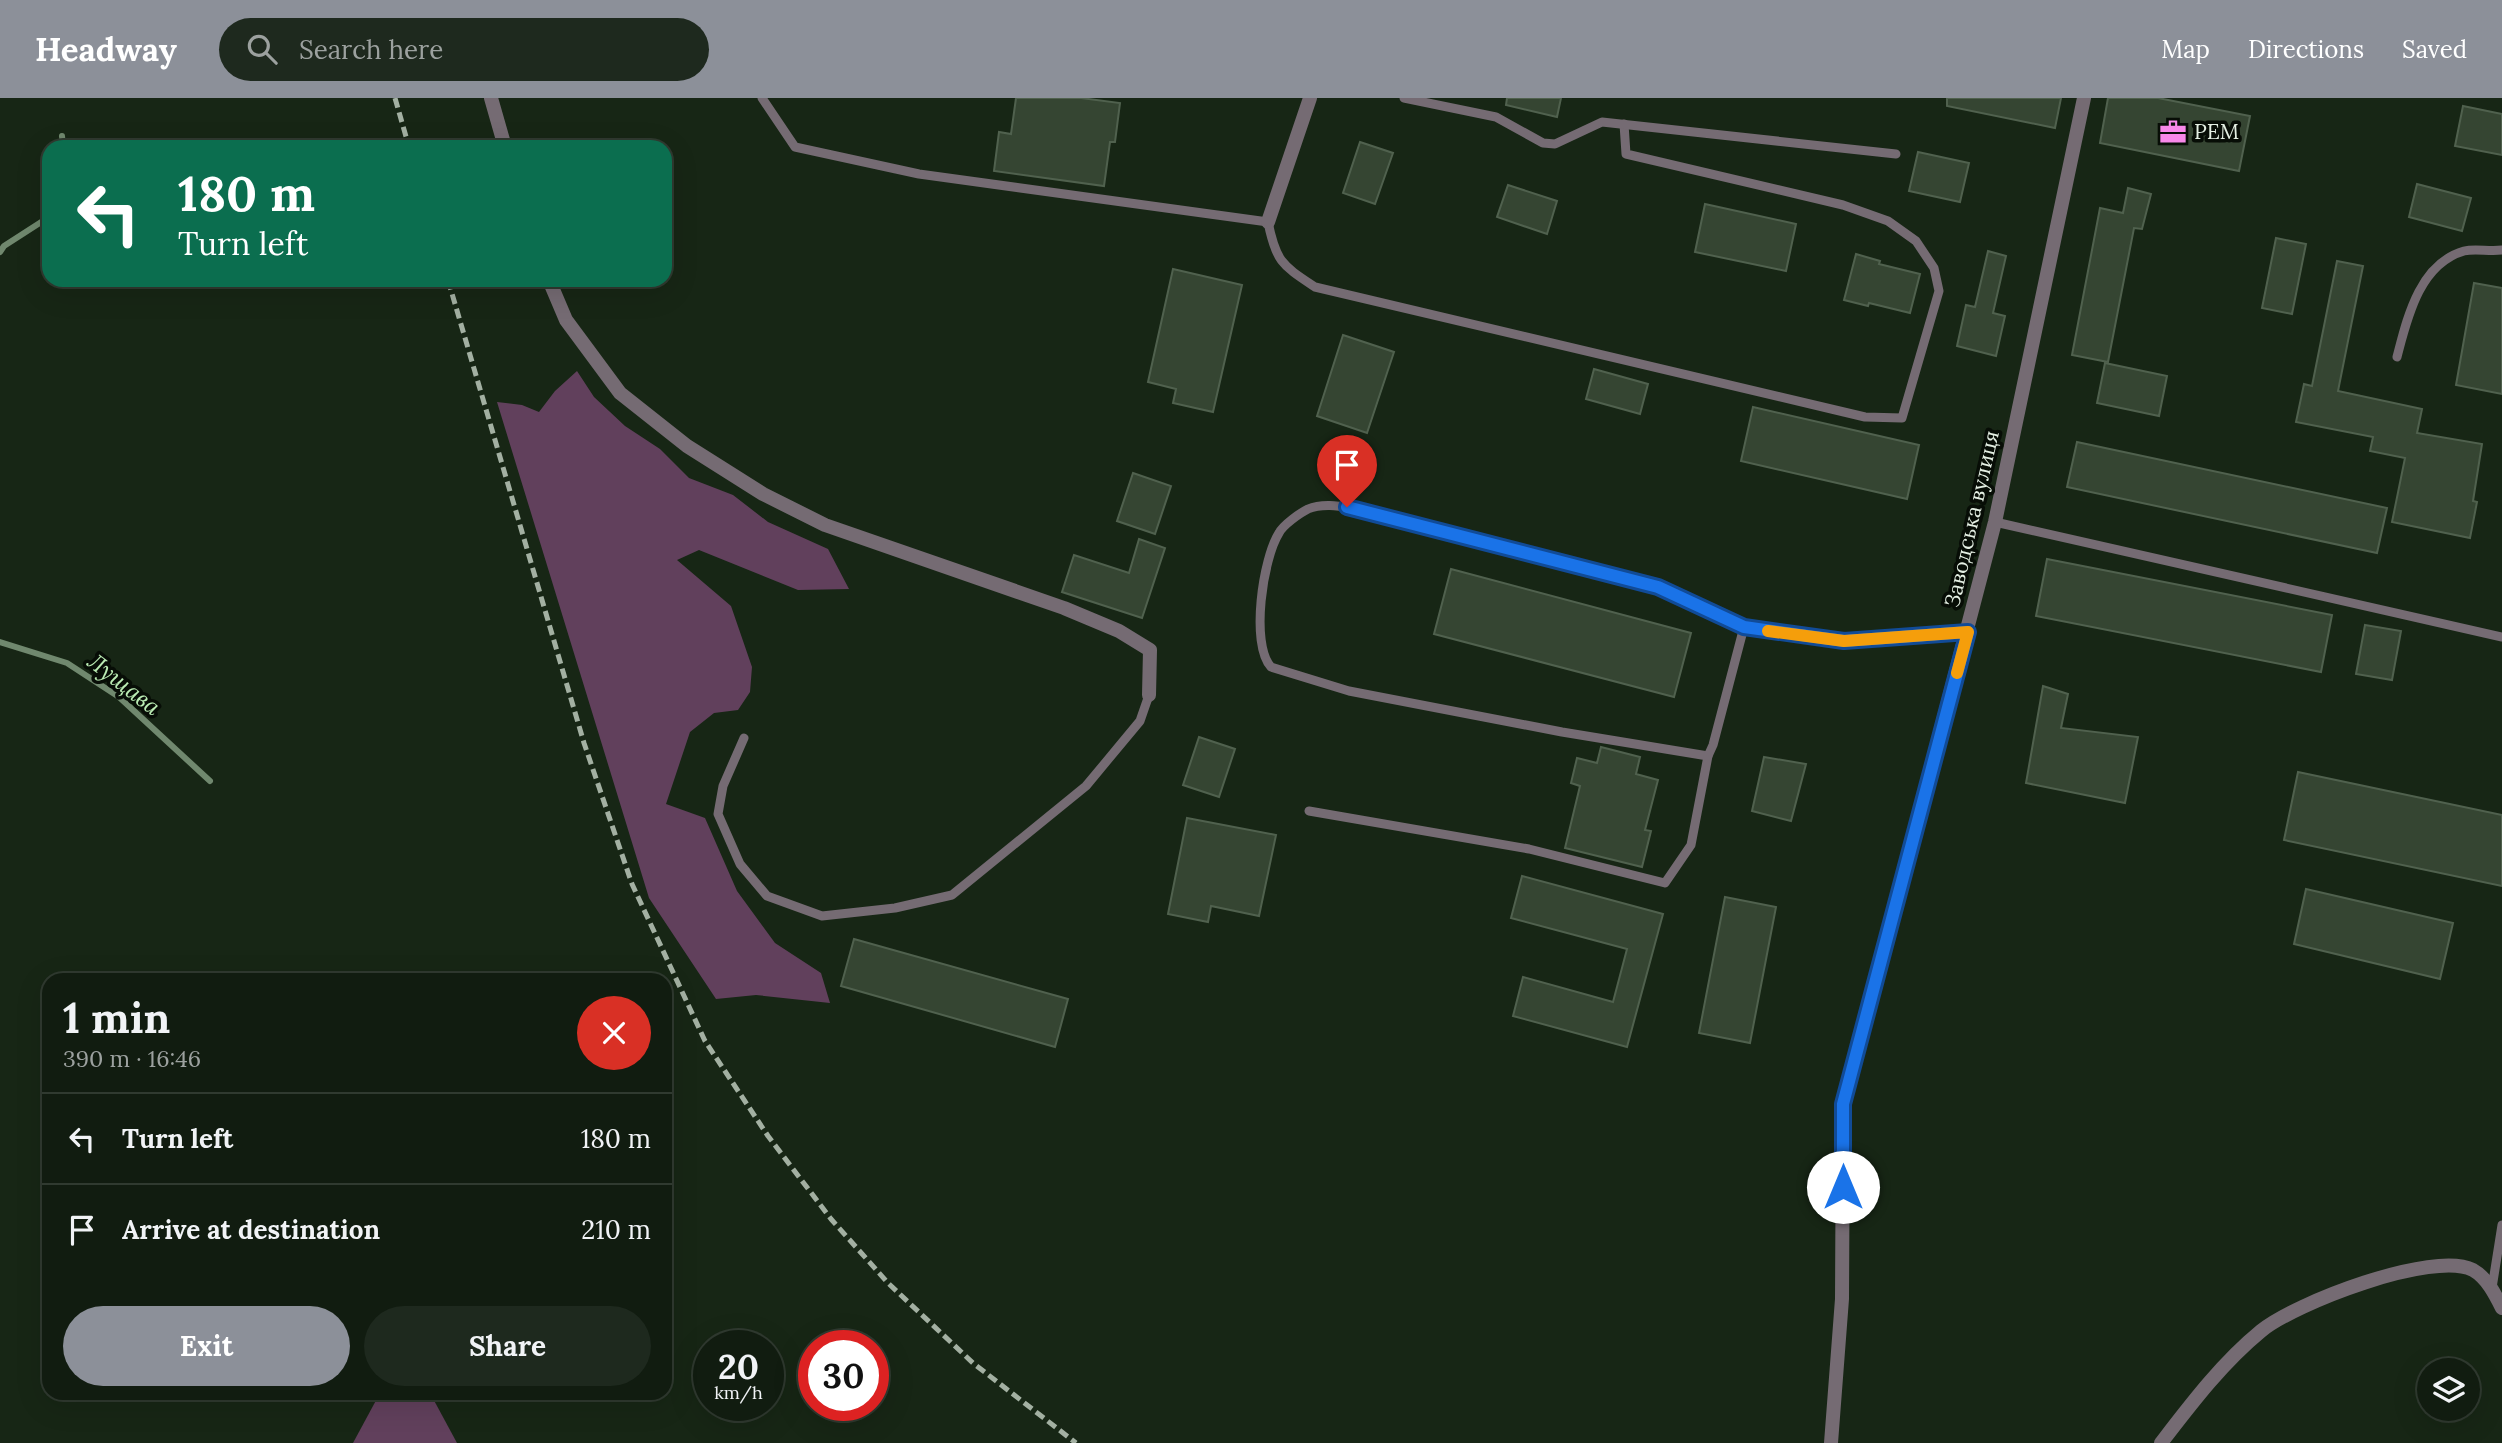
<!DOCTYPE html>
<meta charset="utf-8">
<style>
body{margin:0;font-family:Lora,serif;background:#1e291e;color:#f1f3f6;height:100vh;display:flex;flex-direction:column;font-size:26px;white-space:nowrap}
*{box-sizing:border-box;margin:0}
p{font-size:23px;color:#9ca19f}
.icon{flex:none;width:38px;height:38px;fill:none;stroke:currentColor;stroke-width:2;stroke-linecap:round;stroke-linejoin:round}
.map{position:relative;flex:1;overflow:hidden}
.side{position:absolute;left:42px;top:875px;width:630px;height:427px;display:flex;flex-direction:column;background:#111c10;border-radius:21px;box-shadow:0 7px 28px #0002,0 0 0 2px #303a30}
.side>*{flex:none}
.banner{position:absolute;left:42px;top:42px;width:630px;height:147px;border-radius:21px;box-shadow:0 7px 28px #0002,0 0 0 2px #303a30;background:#0b6e4f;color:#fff;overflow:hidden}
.controls{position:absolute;left:2417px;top:1260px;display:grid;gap:14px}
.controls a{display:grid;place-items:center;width:63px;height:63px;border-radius:50%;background:#111c10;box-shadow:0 7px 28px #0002,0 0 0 2px #303a30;font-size:35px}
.speed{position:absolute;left:693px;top:1232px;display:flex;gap:14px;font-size:35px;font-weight:700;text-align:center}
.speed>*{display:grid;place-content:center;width:91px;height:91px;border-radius:50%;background:#111c10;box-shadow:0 7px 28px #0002,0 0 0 2px #303a30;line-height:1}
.speed small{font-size:18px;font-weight:400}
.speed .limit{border:10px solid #d22;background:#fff;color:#111}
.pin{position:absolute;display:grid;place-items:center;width:60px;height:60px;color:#fff;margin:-72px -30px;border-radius:50% 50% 50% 0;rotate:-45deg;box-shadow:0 0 7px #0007}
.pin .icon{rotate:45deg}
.me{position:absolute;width:77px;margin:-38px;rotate:0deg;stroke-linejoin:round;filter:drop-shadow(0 0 5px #0008)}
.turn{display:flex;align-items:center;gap:24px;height:147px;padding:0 21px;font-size:32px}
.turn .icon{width:91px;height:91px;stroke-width:2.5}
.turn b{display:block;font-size:49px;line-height:60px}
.round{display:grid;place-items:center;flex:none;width:74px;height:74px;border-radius:37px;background:#1e291e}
.head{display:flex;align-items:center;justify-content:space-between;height:119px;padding:0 21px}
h1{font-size:42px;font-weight:800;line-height:52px}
.button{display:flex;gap:14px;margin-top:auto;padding:14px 21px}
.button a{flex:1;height:80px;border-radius:42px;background:#8c9099;color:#fff;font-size:28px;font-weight:800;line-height:80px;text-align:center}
.button a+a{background:#1e291e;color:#f1f3f6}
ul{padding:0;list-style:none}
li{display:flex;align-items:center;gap:21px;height:91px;padding:0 21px;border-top:2px solid #303a30}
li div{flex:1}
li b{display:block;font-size:26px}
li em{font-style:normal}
header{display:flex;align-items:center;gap:42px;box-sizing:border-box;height:98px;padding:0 35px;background:#8c9099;color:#fff}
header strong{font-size:33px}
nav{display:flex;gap:38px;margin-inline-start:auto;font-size:24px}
.search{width:490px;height:63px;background:#1e291e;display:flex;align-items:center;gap:18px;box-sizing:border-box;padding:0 24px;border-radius:38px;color:#9ca19f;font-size:26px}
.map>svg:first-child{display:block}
</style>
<header>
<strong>Headway</strong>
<div class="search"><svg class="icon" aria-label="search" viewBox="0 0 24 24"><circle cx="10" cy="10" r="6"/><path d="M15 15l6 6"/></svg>Search here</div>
<nav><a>Map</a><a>Directions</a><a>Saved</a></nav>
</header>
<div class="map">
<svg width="2502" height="1345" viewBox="0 0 2502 1345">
<rect width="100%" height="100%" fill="#172615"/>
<!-- forest -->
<g fill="#61405c">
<polygon points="577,273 594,299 625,328 660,351 689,380 733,397 768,424 828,451 849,491 798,492 699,452 677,462 731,508 752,569 750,594 738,612 714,615 690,634 666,706 705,720 737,793 775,845 821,875 830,905 756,897 716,901 649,800 497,304 522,307 539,314 555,293"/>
<polygon points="380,1295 430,1295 457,1345 353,1345"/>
</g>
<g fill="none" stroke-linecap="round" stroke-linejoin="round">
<!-- stream -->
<g stroke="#70886e" stroke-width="6">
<polyline points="62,38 63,49"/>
<polyline points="0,154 4,148 49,119"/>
<polyline points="0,544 67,565 119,599 210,683"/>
</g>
</g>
<!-- building -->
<g fill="#354532" stroke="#50614e" stroke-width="2">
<polygon points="1016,0 1081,0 1120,5 1115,44 1110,44 1104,88 994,73 999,34 1011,36"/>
<polygon points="1507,0 1561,0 1557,19 1506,7"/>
<polygon points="1947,0 2061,0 2055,30 1947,8"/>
<polygon points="2108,0 2158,0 2250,18 2239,73 2100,45"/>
<polygon points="2463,8 2502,16 2502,57 2455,48"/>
<polygon points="1360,44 1393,55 1375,106 1343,95"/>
<polygon points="1918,54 1969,65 1960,104 1909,93"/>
<polygon points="2417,86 2471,100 2462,133 2409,119"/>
<polygon points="1508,87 1557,103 1547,136 1497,119"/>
<polygon points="2128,90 2151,96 2142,131 2134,130 2108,264 2072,257 2100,110 2123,115"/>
<polygon points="1705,106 1796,126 1786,173 1695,154"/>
<polygon points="2276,140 2306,146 2292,216 2262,210"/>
<polygon points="1988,153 2006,158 1993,215 2005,218 1996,258 1957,248 1966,207 1975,209"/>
<polygon points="1856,156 1880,163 1879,166 1920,176 1910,215 1869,205 1868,208 1844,202"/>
<polygon points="2337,163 2363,168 2338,293 2422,311 2417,335 2482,346 2473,403 2477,404 2470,440 2392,424 2405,360 2370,353 2373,339 2296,324 2304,286 2312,288"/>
<polygon points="1173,171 1242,187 1213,314 1173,305 1176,291 1148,284"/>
<polygon points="2474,185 2502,190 2502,296 2456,287"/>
<polygon points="1343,237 1394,254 1367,335 1317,318"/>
<polygon points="2105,265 2167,278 2159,318 2097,305"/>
<polygon points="1594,271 1648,286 1640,316 1586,301"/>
<polygon points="1753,309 1919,347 1907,401 1741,363"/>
<polygon points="2077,344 2387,410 2377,455 2067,389"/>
<polygon points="1133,375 1171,388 1155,436 1117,423"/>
<polygon points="1139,441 1165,450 1142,520 1062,494 1074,457 1129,475"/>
<polygon points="2047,461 2332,517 2321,574 2036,518"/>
<polygon points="1451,471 1691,535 1674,599 1434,536"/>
<polygon points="2365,527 2401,533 2392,582 2356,576"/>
<polygon points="2043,588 2068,596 2061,630 2138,639 2125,705 2026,685"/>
<polygon points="1199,639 1235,651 1219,699 1183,687"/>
<polygon points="1601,649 1640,659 1636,676 1658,682 1645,732 1651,733 1642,769 1565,750 1580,688 1571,685 1577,660 1597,665"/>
<polygon points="1764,659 1806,666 1791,723 1752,713"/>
<polygon points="2298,674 2502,717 2502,788 2284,742"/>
<polygon points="1187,720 1276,737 1259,818 1211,808 1208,824 1168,816"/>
<polygon points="1522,778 1663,816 1627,949 1513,918 1523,879 1613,904 1627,851 1511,820"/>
<polygon points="2306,791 2453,825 2440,881 2294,846"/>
<polygon points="1725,799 1776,809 1750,945 1699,935"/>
<polygon points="854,841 1068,901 1055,949 841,888"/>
</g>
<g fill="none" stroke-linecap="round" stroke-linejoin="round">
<!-- service -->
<g stroke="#756b73" stroke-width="9">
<path d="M762 0 795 49 919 76 1268 124C1276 164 1282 167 1315 189L1865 319 1902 320 1939 193 1934 170 1916 143 1888 123 1843 107 1626 56 1624 26"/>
<polyline points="1404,0 1496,19 1543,45 1555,46 1602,24 1896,56"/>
<path d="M2397 259C2407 221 2419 166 2464 153 2476 150 2489 154 2502 152"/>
<polyline points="1995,424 2502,539"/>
<polyline points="744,640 723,688 718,716 740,766 767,798 822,818 895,810 952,797 1086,688 1140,623 1149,597"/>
<path d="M1708 658 1562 634 1349 593 1271 569C1250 546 1263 460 1279 435 1283 427 1300 415 1308 411 1324 404 1345 409 1362 411L1658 489 1744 529 1844 543 1968 534"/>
<polyline points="1309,713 1529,751 1665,785 1691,747 1708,658 1713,647 1744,529"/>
<polyline points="2492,1190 2502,1127"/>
</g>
<!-- minor -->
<g stroke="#756b73" stroke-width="14">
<polyline points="491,0 505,49"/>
<polyline points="1268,124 1310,0"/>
<polyline points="549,182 566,222 620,295 687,348 763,396 825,427 1064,510 1119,533 1150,552 1149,597"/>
<polyline points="1831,1345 1842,1201 1843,1006 1995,424 2084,0"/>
<path d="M2161 1345C2191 1306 2222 1265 2261 1233 2295 1205 2433 1152 2473 1172 2487 1180 2495 1196 2502 1210"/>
</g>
<!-- rail -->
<g stroke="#a3b0a2" stroke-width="5" stroke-dasharray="10 5" stroke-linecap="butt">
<polyline points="395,0 409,49"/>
<polyline points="448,182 584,645 632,786 705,943 768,1038 831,1121 888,1185 973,1265 1076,1345"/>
</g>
</g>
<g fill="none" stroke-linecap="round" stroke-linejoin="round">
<defs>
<polyline id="route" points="1347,409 1658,489 1744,529 1844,543 1968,534 1843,1006 1843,1089"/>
</defs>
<!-- route casing -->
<use href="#route" stroke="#114b97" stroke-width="18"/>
<!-- route -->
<use href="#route" stroke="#1a73e8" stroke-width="12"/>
<!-- slow -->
<polyline stroke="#f59e0b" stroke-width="12" points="1768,533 1844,543 1968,534 1957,575"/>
</g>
<!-- icons -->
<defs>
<symbol id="office-bare" viewBox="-9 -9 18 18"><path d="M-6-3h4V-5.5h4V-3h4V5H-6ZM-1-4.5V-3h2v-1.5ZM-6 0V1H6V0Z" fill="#f888e9" stroke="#070d06" stroke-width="2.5" paint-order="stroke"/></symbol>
</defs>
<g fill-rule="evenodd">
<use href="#office-bare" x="2154" y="15" width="38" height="38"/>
</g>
<g text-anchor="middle" stroke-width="7" stroke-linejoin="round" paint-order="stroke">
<!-- poi labels -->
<g font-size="21" fill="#e4efe3" stroke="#070d06" text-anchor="start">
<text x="2194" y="41">РЕМ</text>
</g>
<!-- street labels -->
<g font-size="21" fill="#e4efe3" stroke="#070d06">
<text transform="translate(1972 421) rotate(-77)" y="7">Заводська вулиця</text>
</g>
<!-- water labels -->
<g font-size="23" font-style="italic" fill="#bbedb4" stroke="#070d06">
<text transform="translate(124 586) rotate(38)" y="8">Лущава</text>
</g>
</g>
</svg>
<div class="controls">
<a><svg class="icon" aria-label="layers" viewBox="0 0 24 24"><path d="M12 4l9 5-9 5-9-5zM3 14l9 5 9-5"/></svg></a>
</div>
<div class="speed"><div>20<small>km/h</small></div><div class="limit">30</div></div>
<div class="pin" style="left:1347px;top:409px;background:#d93025"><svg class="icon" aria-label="arrive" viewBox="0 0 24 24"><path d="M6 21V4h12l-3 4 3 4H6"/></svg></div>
<svg class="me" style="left:1843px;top:1089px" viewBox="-20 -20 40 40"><circle r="19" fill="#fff"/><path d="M0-13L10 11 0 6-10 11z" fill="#1a73e8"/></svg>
<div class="banner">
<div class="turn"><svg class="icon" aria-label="left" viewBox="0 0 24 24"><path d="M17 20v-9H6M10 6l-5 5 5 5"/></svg><div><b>180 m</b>Turn left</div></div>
</div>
<section class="side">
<div class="head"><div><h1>1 min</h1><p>390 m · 16:46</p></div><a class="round" style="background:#d93025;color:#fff"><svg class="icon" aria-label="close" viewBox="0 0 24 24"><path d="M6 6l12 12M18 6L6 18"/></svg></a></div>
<ul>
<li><svg class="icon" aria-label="left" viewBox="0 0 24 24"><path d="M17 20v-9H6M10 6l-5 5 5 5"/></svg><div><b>Turn left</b></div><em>180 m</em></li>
<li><svg class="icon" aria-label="arrive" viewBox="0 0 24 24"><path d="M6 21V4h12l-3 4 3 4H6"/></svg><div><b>Arrive at destination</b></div><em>210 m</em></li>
</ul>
<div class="button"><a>Exit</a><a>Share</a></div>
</section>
</div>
